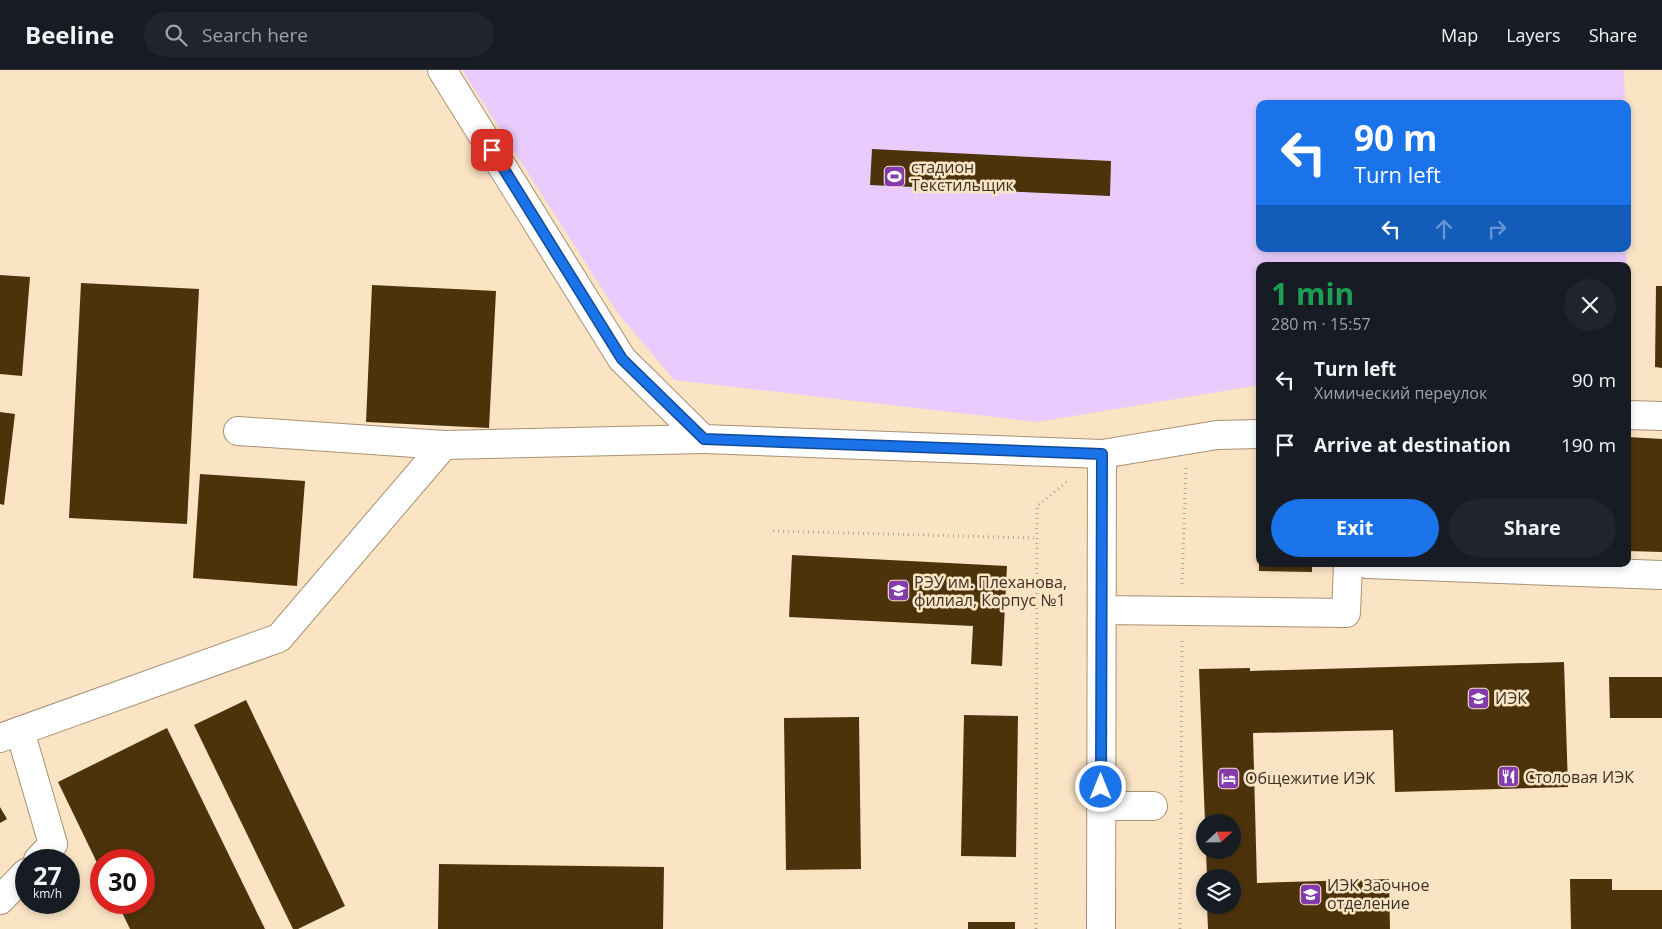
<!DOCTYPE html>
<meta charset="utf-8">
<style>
body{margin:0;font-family:"Open Sans",sans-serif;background:#20242c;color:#f1f3f6;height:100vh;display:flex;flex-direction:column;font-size:19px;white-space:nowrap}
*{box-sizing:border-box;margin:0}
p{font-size:16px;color:#9ea1a6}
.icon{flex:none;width:28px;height:28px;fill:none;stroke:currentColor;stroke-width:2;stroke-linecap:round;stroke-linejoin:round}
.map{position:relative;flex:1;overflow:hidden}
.side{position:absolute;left:1256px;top:192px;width:375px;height:305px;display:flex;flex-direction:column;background:#171b24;border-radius:10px;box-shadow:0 2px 8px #0003}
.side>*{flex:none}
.banner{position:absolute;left:1256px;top:30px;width:375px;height:152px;border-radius:10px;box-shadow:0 2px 8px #0003;background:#1a73e8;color:#fff;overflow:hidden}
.needle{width:32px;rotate:68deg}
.fabs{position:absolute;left:1196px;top:744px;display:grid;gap:10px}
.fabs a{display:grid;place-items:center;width:45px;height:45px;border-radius:50%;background:#171b24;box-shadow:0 2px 8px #0003;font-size:25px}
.speed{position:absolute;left:15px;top:779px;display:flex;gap:10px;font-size:25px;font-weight:700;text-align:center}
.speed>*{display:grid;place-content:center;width:65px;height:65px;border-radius:50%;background:#171b24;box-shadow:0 2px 8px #0003;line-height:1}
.speed small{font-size:12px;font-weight:400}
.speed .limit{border:8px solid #d22;background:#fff;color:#111}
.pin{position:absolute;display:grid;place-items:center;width:42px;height:42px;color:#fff;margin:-21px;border-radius:10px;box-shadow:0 2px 8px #0006}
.me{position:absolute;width:55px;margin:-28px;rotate:0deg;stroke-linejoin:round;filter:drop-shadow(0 0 4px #0008)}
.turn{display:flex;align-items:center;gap:18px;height:105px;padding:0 15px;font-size:22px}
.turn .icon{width:65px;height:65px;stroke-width:2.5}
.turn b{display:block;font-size:35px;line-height:42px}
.lanes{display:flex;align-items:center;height:48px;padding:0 15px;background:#0003;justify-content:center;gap:25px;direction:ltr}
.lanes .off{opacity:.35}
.round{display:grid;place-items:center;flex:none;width:52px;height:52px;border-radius:26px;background:#20242c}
.headline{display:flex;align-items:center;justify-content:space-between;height:85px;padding:0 15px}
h1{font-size:30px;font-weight:700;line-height:38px;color:#1e9e55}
.button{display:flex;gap:10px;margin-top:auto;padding:10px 15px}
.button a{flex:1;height:58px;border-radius:30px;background:#1a73e8;color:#fff;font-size:20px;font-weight:700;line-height:58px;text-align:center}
.button a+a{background:#20242c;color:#f1f3f6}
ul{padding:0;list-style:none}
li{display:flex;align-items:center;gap:15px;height:65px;padding:0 15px}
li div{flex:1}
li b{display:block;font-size:19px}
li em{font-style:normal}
header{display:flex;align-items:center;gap:30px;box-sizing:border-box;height:70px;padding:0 25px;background:#171b24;border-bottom:1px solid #363941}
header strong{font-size:24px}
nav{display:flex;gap:28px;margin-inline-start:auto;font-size:18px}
.search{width:350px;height:45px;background:#20242c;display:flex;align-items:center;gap:12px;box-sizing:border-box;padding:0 18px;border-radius:28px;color:#9ea1a6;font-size:19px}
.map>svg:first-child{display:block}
</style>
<header>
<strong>Beeline</strong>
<div class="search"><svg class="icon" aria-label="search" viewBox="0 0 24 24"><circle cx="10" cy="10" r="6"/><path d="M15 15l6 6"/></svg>Search here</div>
<nav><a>Map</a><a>Layers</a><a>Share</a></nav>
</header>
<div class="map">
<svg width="1662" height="859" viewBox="0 0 1662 859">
<rect width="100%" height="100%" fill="#fbe4c4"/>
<!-- green -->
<polygon fill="#e9ccfd" points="462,0 1624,0 1625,34 1260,34 1260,179 1626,179 1627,196 1260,196 1260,315 1037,352 674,310 617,242"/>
<!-- building -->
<g fill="#4c330c">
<polygon points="872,79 1111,91 1110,126 870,115"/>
<polygon points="0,205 30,207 22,306 0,304"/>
<polygon points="81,213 199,219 187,454 69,448"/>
<polygon points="372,215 496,221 489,358 366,352"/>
<polygon points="1656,216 1662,216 1662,298 1655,297"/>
<polygon points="0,342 15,344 4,435 0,434"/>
<polygon points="1628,367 1662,369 1662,482 1628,481"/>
<polygon points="200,404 305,411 297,516 193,508"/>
<polygon points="792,485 1007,496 1002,596 971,594 973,556 789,547"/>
<polygon points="1259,494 1312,494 1312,502 1259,501"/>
<polygon points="1564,592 1568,717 1395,722 1393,660 1253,663 1257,813 1389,809 1390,859 1208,859 1207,835 1232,835 1232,808 1207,808 1206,780 1232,780 1232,752 1205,752 1199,599 1250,598 1250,601"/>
<polygon points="1609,607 1662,607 1662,648 1610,648"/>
<polygon points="246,630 345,836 298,859 293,859 194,655"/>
<polygon points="964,645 1018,646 1016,787 961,786"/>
<polygon points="859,647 861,799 786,800 784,648"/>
<polygon points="167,658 265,859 130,859 117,832 144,832 144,790 101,790 101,801 58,712"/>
<polygon points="0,737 7,749 0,753"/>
<polygon points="439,794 664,797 663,859 438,859"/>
<polygon points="1570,809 1612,809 1612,820 1662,820 1662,859 1571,859"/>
<rect x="968" y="852" width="47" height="7"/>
</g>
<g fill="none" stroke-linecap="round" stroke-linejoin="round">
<defs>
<g id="minor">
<polyline points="442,0 622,289 703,369 1102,384 1217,365 1260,364"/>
<polyline points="1628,345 1662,346"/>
<polyline points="238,361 444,375 703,369"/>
<polyline points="1367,494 1661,505"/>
<polyline points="1102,540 1346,543 1348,494"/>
<polyline points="20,661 53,774 38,790"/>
<polyline points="0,668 279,568 444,375"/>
<polyline points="1101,736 1153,736"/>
<polyline points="0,830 26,803"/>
<polyline points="1101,859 1102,384"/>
</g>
</defs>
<!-- minor casing -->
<use href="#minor" stroke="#a89274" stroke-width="30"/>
<!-- path -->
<g stroke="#b9a78e" stroke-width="3" stroke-dasharray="1 4" stroke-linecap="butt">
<polyline points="773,461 1036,468"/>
<polyline points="1182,514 1186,398"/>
<polyline points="1181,732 1182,568"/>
<polyline points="1036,859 1037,436 1069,410"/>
<polyline points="1180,859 1181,740"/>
</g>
<!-- minor -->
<use href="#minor" stroke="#fff" stroke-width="28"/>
</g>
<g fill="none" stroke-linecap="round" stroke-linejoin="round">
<defs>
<polyline id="route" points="492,80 622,289 704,369 1102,384 1101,717"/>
</defs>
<!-- route casing -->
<use href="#route" stroke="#114b97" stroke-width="12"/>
<!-- route -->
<use href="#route" stroke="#1a73e8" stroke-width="9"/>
</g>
<!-- icons -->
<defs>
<symbol id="stadium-square" viewBox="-11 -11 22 22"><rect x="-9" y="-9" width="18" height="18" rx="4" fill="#843bad" stroke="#fbe4c4"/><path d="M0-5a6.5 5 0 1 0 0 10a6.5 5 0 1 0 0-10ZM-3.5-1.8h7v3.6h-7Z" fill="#fff"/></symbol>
<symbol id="university-square" viewBox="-11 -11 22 22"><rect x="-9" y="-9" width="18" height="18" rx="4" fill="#843bad" stroke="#fbe4c4"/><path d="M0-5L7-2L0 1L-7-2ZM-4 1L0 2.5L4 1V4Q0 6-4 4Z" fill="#fff"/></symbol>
<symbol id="restaurant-square" viewBox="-11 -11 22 22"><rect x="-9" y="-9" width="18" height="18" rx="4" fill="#843bad" stroke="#fbe4c4"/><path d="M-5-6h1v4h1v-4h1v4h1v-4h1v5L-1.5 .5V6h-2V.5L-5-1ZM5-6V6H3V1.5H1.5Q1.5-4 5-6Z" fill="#fff"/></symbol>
<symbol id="hotel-square" viewBox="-11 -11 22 22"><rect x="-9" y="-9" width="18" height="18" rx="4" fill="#843bad" stroke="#fbe4c4"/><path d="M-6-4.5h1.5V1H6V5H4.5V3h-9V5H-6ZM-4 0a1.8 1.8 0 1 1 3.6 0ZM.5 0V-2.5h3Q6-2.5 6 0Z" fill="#fff"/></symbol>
</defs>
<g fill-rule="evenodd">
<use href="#stadium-square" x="882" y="94" width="25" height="25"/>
<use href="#university-square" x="886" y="508" width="25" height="25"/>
<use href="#university-square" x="1466" y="616" width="25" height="25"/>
<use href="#restaurant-square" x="1496" y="694" width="25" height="25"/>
<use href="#hotel-square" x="1216" y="696" width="25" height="25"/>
<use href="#university-square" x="1298" y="812" width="25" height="25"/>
</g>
<g text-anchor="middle" stroke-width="5" stroke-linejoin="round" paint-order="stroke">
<!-- poi labels -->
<g font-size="16" fill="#3b3226" stroke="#fbe4c4" text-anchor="start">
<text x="911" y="103">стадион<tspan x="911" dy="18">Текстильщик</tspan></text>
<text x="914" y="518">РЭУ им. Плеханова,<tspan x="914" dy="18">филиал, Корпус №1</tspan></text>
<text x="1495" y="634">ИЭК</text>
<text x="1525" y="713">Столовая ИЭК</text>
<text x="1245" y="714">Общежитие ИЭК</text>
<text x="1327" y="821">ИЭК Заочное<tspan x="1327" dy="18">отделение</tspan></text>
</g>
</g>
</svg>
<div class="fabs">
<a><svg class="needle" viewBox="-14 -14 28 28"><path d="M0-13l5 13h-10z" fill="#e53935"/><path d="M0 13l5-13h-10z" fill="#9ea1a6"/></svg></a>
<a><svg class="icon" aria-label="layers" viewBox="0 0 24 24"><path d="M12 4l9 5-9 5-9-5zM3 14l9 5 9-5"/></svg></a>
</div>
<div class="speed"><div>27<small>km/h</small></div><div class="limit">30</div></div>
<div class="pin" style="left:492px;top:80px;background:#d93025"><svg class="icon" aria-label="arrive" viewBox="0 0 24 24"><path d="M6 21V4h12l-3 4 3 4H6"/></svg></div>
<svg class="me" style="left:1101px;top:717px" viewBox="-20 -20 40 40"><circle r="17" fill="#1a73e8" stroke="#fff" stroke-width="3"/><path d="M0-11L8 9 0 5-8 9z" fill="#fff"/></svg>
<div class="banner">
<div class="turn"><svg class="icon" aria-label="left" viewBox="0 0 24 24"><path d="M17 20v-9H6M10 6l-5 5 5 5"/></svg><div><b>90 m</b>Turn left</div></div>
<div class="lanes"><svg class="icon" aria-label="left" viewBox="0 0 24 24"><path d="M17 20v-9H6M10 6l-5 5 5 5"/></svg><svg class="icon off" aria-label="ahead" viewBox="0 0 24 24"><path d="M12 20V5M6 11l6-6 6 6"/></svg><svg class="icon off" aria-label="right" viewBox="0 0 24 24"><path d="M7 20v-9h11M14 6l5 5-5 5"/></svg></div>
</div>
<section class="side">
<div class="headline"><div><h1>1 min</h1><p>280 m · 15:57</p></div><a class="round"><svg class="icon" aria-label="close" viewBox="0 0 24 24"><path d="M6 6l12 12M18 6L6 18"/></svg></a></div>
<ul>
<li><svg class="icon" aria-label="left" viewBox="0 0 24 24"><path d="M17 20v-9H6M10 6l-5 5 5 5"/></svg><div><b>Turn left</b><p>Химический переулок</p></div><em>90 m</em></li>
<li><svg class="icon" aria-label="arrive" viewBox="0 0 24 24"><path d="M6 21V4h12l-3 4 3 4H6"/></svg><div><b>Arrive at destination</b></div><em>190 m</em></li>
</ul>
<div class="button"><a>Exit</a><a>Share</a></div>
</section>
</div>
